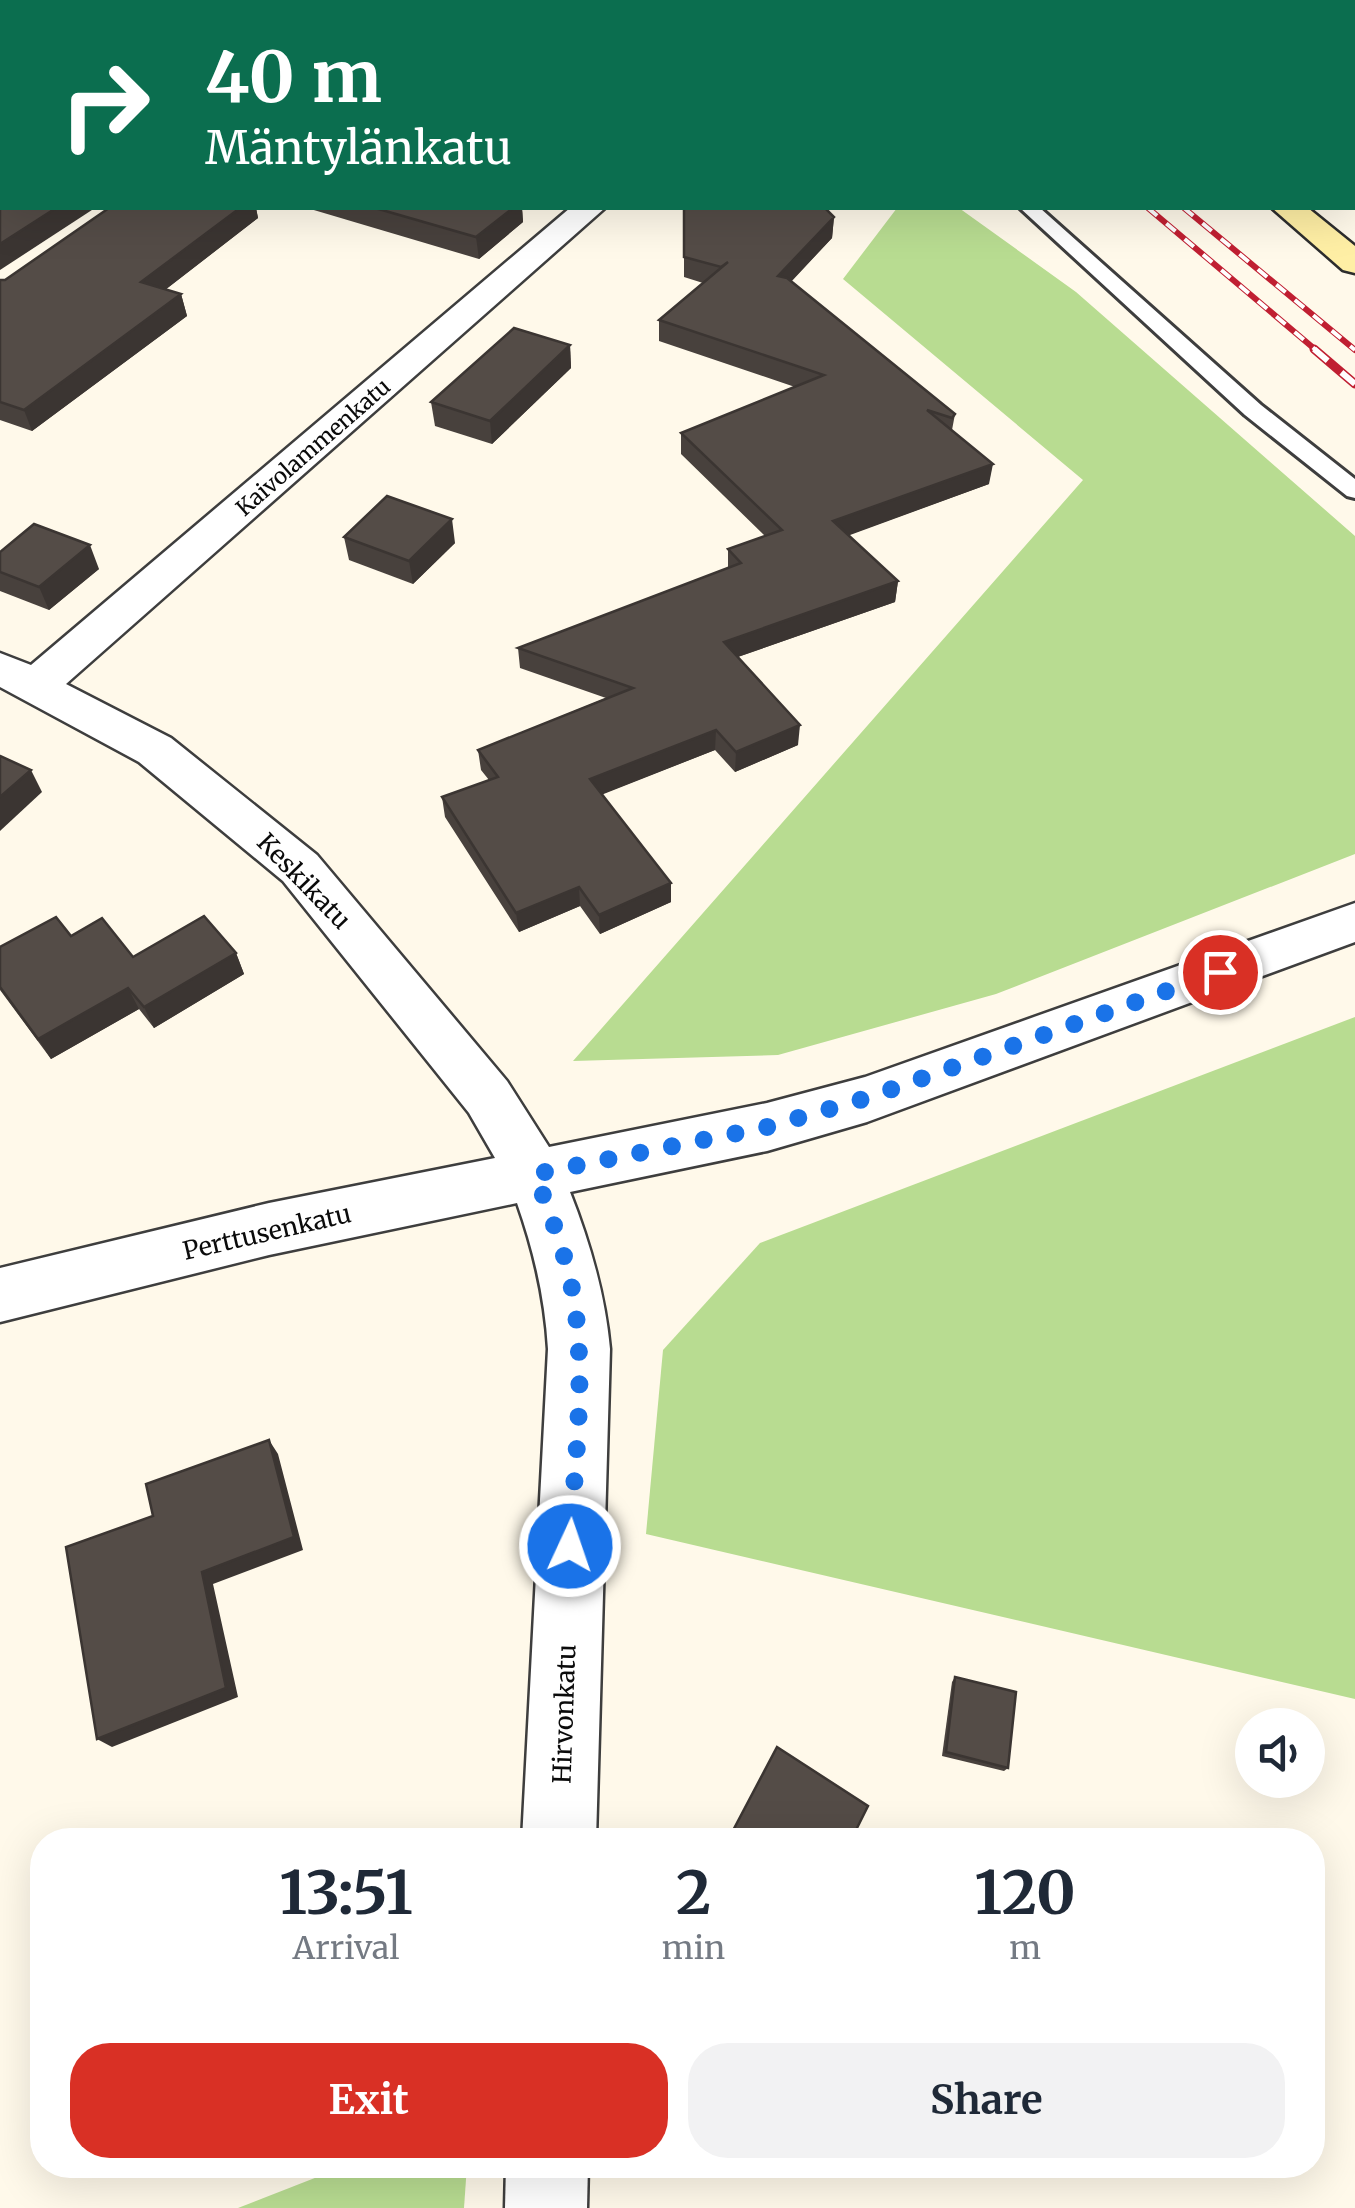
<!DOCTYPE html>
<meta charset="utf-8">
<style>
body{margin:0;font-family:Merriweather,serif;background:#f2f2f3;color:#1f2937;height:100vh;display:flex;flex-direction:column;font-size:38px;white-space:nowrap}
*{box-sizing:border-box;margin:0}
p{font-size:32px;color:#747a83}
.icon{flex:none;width:55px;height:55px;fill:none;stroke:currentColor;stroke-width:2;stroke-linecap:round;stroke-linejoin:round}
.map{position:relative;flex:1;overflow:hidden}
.sheet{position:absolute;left:30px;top:1828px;width:1295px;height:350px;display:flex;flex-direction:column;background:#fff;border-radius:40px;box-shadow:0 10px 40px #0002}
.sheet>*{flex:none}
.banner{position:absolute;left:0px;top:0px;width:1355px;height:210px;box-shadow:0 10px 40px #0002;background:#0b6e4f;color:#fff;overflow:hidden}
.controls{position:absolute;left:1235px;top:1708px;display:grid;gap:20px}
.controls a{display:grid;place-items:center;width:90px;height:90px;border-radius:50%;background:#fff;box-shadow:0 10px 40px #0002;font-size:50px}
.pin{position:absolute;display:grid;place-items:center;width:85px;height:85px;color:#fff;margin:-42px;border:5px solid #fff;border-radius:50%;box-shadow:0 2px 10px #0007}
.me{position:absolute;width:110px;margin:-55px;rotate:3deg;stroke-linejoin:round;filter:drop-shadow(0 0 8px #0008)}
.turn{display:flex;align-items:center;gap:35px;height:210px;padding:0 40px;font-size:45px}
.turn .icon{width:130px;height:130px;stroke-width:2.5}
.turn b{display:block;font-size:70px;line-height:85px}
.eta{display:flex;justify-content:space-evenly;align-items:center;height:170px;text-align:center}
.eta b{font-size:60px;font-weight:700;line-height:70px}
.primary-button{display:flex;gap:20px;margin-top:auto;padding:20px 40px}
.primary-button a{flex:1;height:115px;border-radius:40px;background:#d93025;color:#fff;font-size:40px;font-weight:700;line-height:115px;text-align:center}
.primary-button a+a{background:#f2f2f3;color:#1f2937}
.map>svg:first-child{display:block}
</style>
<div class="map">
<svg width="1355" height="2208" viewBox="0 0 1355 2208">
<rect width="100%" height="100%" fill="#fff9ea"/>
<!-- forest -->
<g fill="#b8dc91">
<polygon points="897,208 959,208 1076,292 1355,536 1355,854 996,994 778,1055 573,1061 1083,480 843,279"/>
<polygon points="1355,1017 1355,1699 646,1534 663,1350 760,1243"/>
<polygon points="348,2165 467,2165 464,2208 238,2208"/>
</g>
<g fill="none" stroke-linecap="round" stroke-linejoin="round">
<defs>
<g id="service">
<polygon points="825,0 843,0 844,2 827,2"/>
<polygon points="1020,208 1040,208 1261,405 1355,479 1355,498 1347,496 1245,415"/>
</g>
<g id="minor">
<polygon points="1352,164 1355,164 1355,184 1352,183"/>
<path d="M570 208H605L66 684 171 738 317 855 507 1081 549 1147 767 1103 865 1077 1355 903V942L867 1122 767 1151 570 1192C590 1243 605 1294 610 1349L596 1840H522L548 1349C545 1298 534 1251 517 1203L269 1255 0 1322V1268L269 1203 495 1158 469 1113 283 881 139 762 0 687V653L31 665Z"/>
<polygon points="506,2165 588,2165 587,2208 505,2208"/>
</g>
<g id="secondary">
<polygon points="1025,0 1054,0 1056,2 1027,2"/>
<polygon points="1272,208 1308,208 1355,246 1355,273 1343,270"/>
</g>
</defs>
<!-- service casing -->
<use href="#service" stroke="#3e3e3e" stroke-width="6"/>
<!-- minor casing -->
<use href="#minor" stroke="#3e3e3e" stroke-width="5"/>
<!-- secondary casing -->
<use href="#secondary" stroke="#2d2d2d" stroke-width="5"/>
<!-- service -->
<use href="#service" fill="#fff" fill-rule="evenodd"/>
<!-- minor -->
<use href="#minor" fill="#fff" fill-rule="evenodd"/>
<!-- secondary -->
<use href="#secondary" fill="#ffefa5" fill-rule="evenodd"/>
<defs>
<g id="rail-far1">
<polyline points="1148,208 1317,351"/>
<polyline points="1184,208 1355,350"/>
</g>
<polyline id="rail" points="1314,349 1355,384"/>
</defs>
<!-- rail-far1 casing -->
<use href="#rail-far1" stroke="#c01f32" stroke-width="6"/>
<!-- rail casing -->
<use href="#rail" stroke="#c01f32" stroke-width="9"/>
<!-- rail-far1 -->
<use href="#rail-far1" stroke="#fff" stroke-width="4" stroke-dasharray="12" stroke-linecap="butt"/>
<!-- rail -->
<use href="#rail" stroke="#fff" stroke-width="6" stroke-dasharray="18" stroke-linecap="butt"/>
</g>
<!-- wall -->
<g fill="#48413d">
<polygon points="1355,0 1354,26 1355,77 1352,77 1352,2"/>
<polygon points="1355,102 1355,132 1352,131 1352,106"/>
<polygon points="109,208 256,208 258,218 165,290 181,294 187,316 32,431 0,420 0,280 5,280"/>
<polygon points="307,208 522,208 523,222 479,259"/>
<polygon points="684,208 834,217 832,238 791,282 955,414 952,430 989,484 848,535 898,581 895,602 738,657 798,745 735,772 715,750 602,794 671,902 600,934 580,906 519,932 445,817 442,797 489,780 481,770 478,750 606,698 520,668 518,648 728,568 728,549 765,536 681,454 681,433 795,387 659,341 659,320 703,283 684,277"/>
<polygon points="570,345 571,368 492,444 435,426 431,402"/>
<polygon points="344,537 455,543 413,584 349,560"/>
<polygon points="0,552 99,569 49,610 0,591"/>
<polygon points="71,936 133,957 236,953 244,974 154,1028 139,1009 51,1059 0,990 0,947"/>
<polygon points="955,1677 1008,1768 1004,1771 942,1756 952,1682"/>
</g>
<!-- shaded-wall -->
<g fill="#3b3532">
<polygon points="351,0 385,0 381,2 347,2"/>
<polygon points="56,208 95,208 0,270 0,244"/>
<polygon points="240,208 256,208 258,218 148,303 141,282"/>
<polygon points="513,208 522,208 523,222 479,259 476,237"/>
<polygon points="834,217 832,238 777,296 778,276"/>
<polygon points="181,294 187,316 32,431 24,410"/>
<polygon points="570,345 571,368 492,444 490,421"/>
<polygon points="993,464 989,484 831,542 833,521"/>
<polygon points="452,519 455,543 413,584 409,561"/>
<polygon points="90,545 99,569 49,610 39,587"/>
<polygon points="898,581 895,602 723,662 724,642"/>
<polygon points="800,725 798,745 735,772 736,752"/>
<polygon points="716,730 715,750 591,799 590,779"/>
<polygon points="31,770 42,792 0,831 0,797"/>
<polygon points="671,883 671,902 600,934 599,915"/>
<polygon points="579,887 580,906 519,932 516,913"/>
<polygon points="236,953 244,974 154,1028 144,1007"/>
<polygon points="128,988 139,1009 51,1059 38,1039"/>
<polygon points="269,1440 278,1454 303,1550 213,1584 238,1697 112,1747 97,1739 202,1572"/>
</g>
<!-- building -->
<g fill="#544c47" stroke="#3b3532" stroke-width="2.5">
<polygon points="145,0 316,0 311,2 140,2"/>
<polygon points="332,0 351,0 347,2 337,2"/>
<polygon points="1191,0 1355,0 1355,58 1352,58 1352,2 1188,2"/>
<polygon points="2,30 2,208 56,208 0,244 0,32"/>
<polygon points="109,208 240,208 141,282 181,294 24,410 0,402 0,280 5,280"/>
<polygon points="375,208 513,208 476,237"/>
<polygon points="684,208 825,208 834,217 778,276 787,278 955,414 952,418 927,410 993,464 833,521 898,581 724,642 800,725 736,752 716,730 590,779 671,883 599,915 579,887 516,913 442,797 498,777 478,750 633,688 518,648 741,563 728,549 782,530 681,433 824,375 659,320 728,262 721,267 684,257"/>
<polygon points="514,328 570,345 490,421 431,402"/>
<polygon points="387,496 452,519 409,561 344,537"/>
<polygon points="34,524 90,545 39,587 0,572 0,552"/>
<polygon points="0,756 31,770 0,797"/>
<polygon points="204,916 236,953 144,1007 128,988 38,1039 0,987 0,947 56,917 71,936 102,918 133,957"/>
<polygon points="269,1440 294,1537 202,1572 226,1688 97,1739 66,1547 153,1516 146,1484"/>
<polygon points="955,1677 1016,1692 1008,1768 946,1752"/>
<polygon points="777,1747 868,1806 851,1840 728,1840"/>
<polygon points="1312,1982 1314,1983 1316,2144 1312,2143"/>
</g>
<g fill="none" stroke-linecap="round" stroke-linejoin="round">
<!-- route -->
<path stroke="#1a73e8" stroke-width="18" stroke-dasharray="0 32.4" d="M570 1546C574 1470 585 1390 576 1315 571 1266 552 1219 535 1174L767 1127 867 1098 1220 972"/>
</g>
<g text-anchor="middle" stroke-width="10" stroke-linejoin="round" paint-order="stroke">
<!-- far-street labels -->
<g font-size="22" fill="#0b0b0b" stroke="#fff">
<text transform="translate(313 447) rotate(-41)" y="8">Kaivolammenkatu</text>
</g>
<!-- street labels -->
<g font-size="25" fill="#0b0b0b" stroke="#fff">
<text transform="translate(304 881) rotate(46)" y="9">Keskikatu</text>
<text transform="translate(267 1232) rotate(-13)" y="9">Perttusenkatu</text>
<text transform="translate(564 1714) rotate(-88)" y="9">Hirvonkatu</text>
</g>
</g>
</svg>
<div class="controls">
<a><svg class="icon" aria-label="sound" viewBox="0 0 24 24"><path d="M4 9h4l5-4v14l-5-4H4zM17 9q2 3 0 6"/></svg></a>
</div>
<div class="pin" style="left:1220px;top:972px;background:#d93025"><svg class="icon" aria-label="arrive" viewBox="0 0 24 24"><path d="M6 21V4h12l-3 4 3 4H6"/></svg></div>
<svg class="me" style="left:570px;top:1546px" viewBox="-20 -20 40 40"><circle r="17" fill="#1a73e8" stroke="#fff" stroke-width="3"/><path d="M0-11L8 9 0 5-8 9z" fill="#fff"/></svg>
<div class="banner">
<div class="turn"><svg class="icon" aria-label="right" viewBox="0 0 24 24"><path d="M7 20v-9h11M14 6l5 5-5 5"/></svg><div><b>40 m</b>Mäntylänkatu</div></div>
</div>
<section class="sheet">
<div class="eta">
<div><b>13:51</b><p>Arrival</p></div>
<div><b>2</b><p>min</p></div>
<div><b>120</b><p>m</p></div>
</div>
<div class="primary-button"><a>Exit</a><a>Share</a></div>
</section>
</div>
